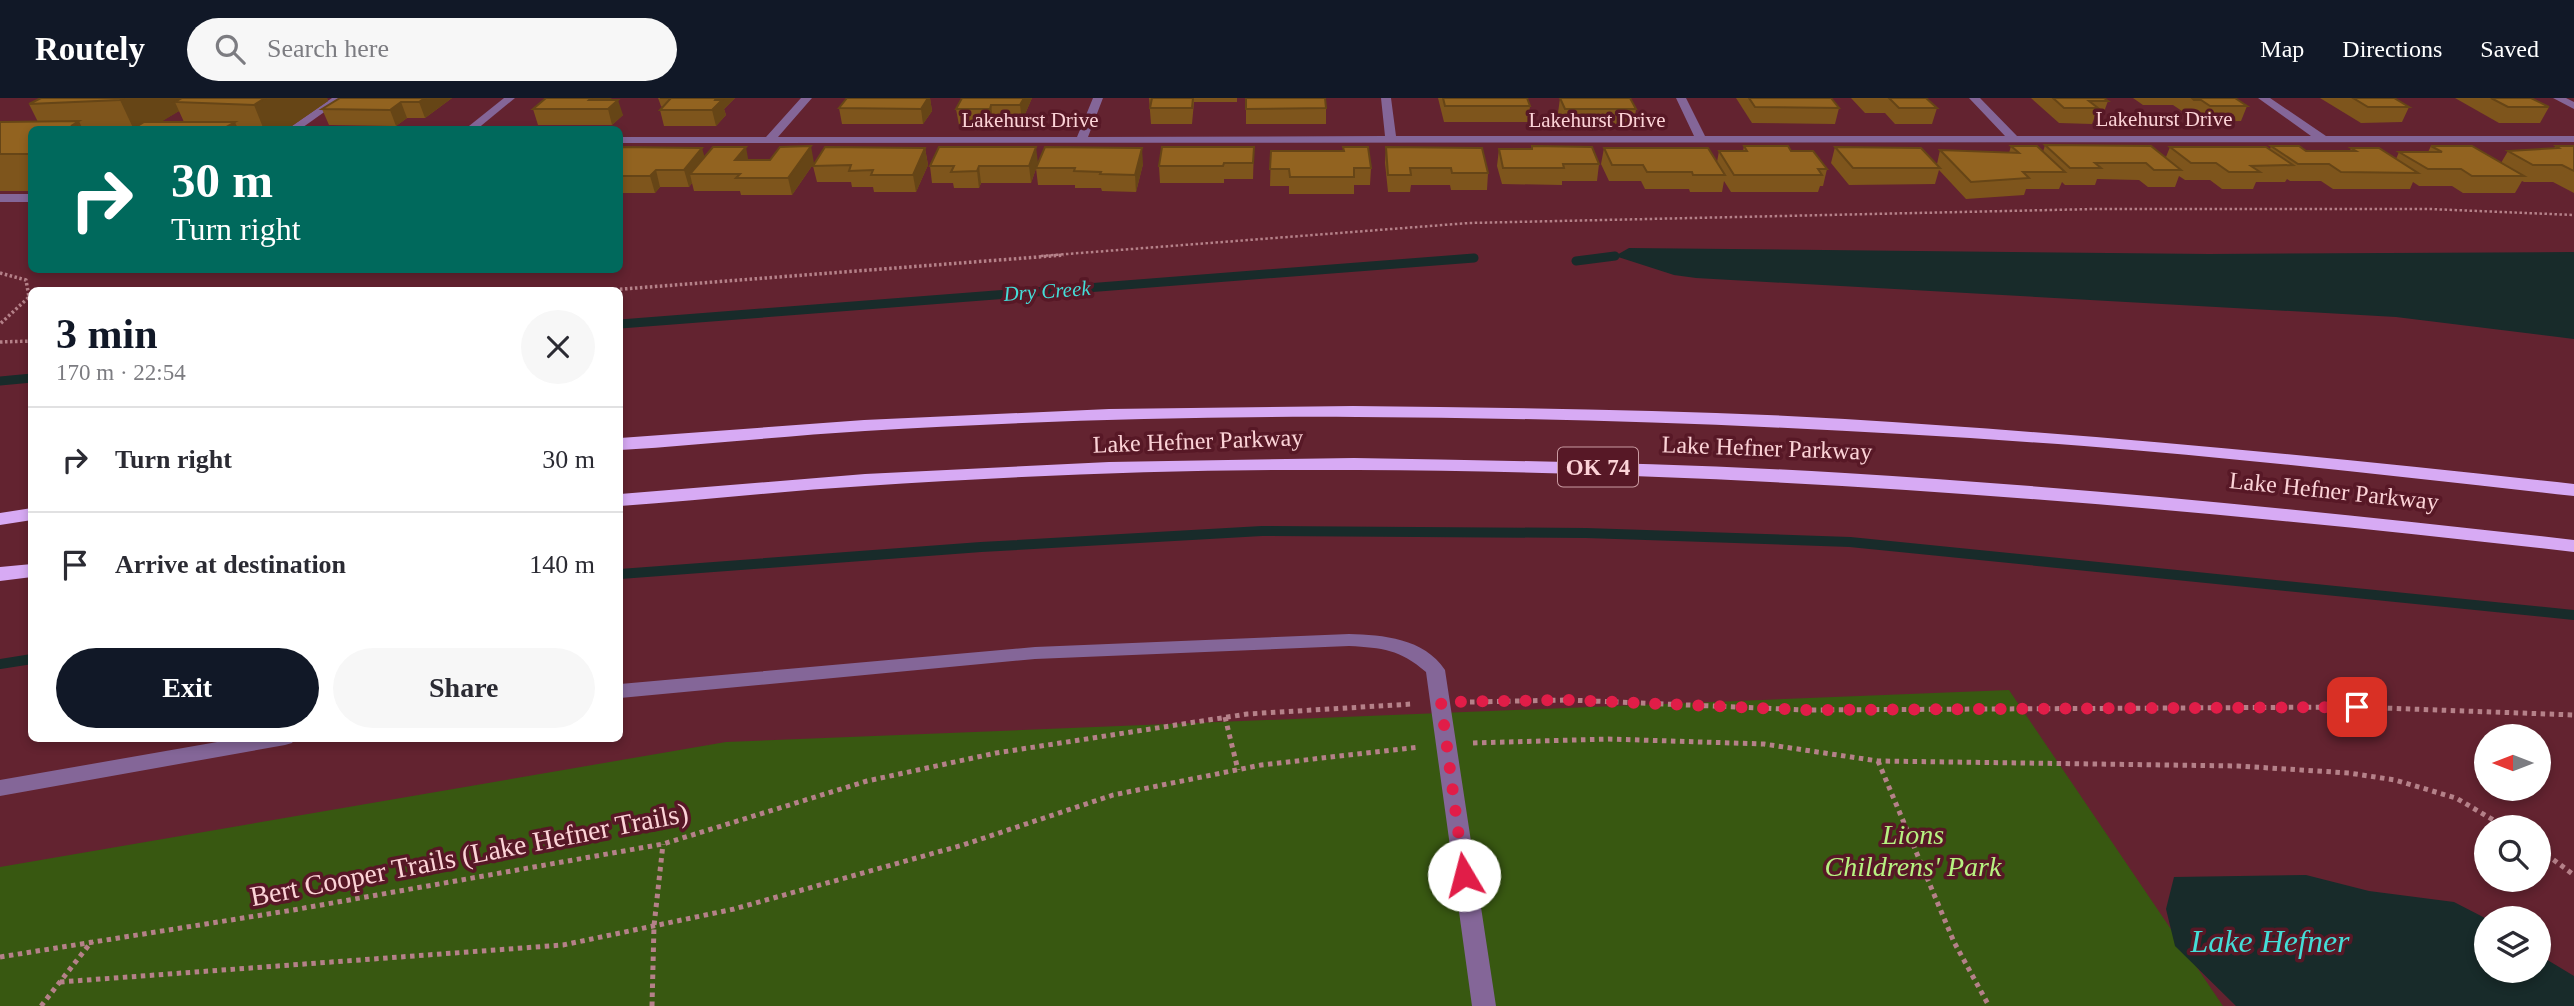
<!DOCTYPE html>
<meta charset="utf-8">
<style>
body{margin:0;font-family:Georgia,serif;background:#f7f7f7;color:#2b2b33;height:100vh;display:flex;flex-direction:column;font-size:26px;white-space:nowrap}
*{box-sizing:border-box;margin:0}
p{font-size:23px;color:#7c7c81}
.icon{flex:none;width:38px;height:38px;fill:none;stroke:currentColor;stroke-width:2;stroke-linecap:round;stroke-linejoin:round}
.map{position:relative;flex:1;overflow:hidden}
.details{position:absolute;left:28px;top:189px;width:595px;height:455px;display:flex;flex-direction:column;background:#fff;border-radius:10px;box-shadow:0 4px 10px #0003}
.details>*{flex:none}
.top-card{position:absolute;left:28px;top:28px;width:595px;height:147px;border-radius:10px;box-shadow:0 4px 10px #0003;background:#00695c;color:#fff;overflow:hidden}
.needle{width:46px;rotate:270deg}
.buttons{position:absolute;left:2474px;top:626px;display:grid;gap:14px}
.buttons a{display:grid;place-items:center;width:77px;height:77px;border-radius:50%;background:#fff;box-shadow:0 4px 10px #0003;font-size:35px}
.pin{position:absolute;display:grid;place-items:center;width:60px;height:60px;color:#fff;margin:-30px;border-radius:14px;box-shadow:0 4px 10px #0006}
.me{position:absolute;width:77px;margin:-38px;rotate:352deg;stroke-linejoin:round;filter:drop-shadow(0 0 5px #0008)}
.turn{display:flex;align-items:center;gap:24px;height:147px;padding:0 28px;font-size:32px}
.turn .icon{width:91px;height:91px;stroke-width:2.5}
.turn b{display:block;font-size:49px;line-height:60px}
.round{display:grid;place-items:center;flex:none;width:74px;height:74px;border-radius:37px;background:#f7f7f7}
.overview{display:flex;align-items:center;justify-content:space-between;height:119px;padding:0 28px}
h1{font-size:42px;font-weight:600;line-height:52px;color:#111827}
.primary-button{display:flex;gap:14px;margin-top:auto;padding:14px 28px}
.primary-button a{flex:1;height:80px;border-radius:42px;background:#111827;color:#fff;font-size:28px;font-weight:600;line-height:80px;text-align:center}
.primary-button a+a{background:#f7f7f7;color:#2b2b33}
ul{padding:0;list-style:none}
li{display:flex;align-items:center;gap:21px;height:105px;padding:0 28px;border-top:2px solid #e1e1e2}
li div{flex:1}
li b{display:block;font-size:26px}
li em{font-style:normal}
header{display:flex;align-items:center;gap:42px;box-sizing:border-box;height:98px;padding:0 35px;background:#111827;color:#fff}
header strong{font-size:33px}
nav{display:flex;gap:38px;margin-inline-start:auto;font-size:24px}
.search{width:490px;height:63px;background:#f7f7f7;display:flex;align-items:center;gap:18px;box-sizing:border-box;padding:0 24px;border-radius:38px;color:#7c7c81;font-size:26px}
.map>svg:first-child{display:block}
</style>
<header>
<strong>Routely</strong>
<div class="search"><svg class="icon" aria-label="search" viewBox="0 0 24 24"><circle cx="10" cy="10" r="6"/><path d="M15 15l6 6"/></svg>Search here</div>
<nav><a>Map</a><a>Directions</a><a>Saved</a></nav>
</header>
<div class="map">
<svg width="2574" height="908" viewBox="0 0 2574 908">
<rect width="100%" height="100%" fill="#632330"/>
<!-- green -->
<polygon fill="#385811" points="2009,592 2223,908 0,908 0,769 726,644"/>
<!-- water -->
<g fill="#182b2a">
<polygon points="1629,150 2209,156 2574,154 2574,241 2396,219 1696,180 1674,177 1615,158"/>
<polygon points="2306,777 2369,793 2454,804 2487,821 2487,873 2539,873 2539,857 2574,878 2574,908 2236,908 2175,848 2166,811 2174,779"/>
</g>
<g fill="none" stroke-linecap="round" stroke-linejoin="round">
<!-- stream-far2 -->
<polyline stroke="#182b2a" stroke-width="7" points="1612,158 1615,158"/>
<!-- stream-far1 -->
<g stroke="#182b2a" stroke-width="9">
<polyline points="1576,163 1615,158"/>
<polyline points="620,226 1474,160"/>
<polyline points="0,283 32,280"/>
</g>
<!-- stream -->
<g stroke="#182b2a" stroke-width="10">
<polyline points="620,476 981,449 1262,433 1586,435 1850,444 2574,517"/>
<polyline points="0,566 32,561"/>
</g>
<!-- path-far2 -->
<polyline stroke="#b58189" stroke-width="2.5" stroke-dasharray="2.5 2.5" stroke-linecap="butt" points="1041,158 1469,125 2095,111 2430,111 2574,117"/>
<!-- path-far1 -->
<g stroke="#b58189" stroke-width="3.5" stroke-dasharray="2.5 2.5" stroke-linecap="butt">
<polyline points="0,175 26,182 29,199 0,226"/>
<polyline points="610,192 1064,157"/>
<polyline points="0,244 32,243"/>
</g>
<!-- path -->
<g stroke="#b58189" stroke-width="5" stroke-dasharray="4.5 4.5" stroke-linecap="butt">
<polyline points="1470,604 1568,602 1807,612 2356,609 2574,617"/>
<polyline points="1225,619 1238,672"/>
<polyline points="1473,645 1608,641 1764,646 1878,663 2238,668 2349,675 2395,682 2456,700 2507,730"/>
<polyline points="1878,663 1954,844 1989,908"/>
<polyline points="2539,751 2574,777"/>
<polyline points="0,859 293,812 663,746 867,683 996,655 1247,616 1412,606"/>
<polyline points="60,884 563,847 734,811 963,747 1113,697 1261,667 1419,649"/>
<polyline points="41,908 92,843"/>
<polyline points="652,908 654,828 663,746"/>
</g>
<!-- minor -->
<g fill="#846698" fill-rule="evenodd">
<polygon points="332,0 344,0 299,32 286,32"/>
<polygon points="504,0 515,0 476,32 464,32"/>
<polygon points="801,0 812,0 778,39 1077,39 1093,0 1103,0 1088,39 1385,38 1381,0 1391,0 1396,38 1694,38 1676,0 1686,0 1705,38 2005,38 1969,0 1980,0 2017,38 2311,38 2258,0 2270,0 2326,38 2574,38 2574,44 620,45 620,39 766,39"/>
<polygon points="2553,0 2566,0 2574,4 2574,11"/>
<rect x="0" y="96" width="32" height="8"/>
<path d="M1349 536C1383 537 1424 540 1445 572L1496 908H1472L1426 574C1399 551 1383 550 1349 548L1035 561 620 600V586L1035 549Z"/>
<polygon points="240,640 295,640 292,645 285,647 0,698 0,682"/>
</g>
<!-- highway -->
<g fill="#d7aaf4" fill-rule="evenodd">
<path d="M1353 308C1517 310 1681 311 1845 321 2089 336 2331 359 2574 386V398C2411 380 2248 361 2084 348 1842 330 1600 320 1357 319 1193 318 1028 323 865 333 783 338 701 347 620 352V340L864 322 1109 311Z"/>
<path d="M1354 360C1518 363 1682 365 1845 375 2089 390 2331 414 2574 442V454C2167 407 1766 374 1357 372 1193 371 1028 377 865 388 783 393 701 402 620 408V396L865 376 1109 364Z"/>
<polygon points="32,410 32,422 0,427 0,415"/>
<polygon points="32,466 32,479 0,483 0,469"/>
</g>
</g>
<!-- wall -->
<g fill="#7e551c" fill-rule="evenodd">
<path d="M41 0H327L328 3 286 32H32V93H0V24H38L29 6ZM179 13 184 24H160Z"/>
<polygon points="452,0 425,20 407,20 396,28 329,27 322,11"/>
<polygon points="658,0 735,0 724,11 726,17 716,28 664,28 660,12 662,9 661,8"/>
<polygon points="847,0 930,0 932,13 923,26 842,26 839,10"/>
<polygon points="962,0 1032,0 1022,23 993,23 992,27 959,27 956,11"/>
<polygon points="1149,0 1237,0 1237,4 1194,4 1192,26 1151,26"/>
<polygon points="1438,0 1527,0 1530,8 1528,24 1444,24"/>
<polygon points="1560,0 1636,11 1634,26 1563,27 1558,15"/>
<polygon points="1736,0 1831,0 1839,10 1835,26 1752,25"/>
<polygon points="1851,0 1926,0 1937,10 1932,26 1895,26 1885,15 1865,15"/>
<polygon points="2031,0 2104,0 2108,3 2102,19 2095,18 2092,26 2059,25"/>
<polygon points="2133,0 2235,0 2247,8 2241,23 2204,24 2195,17 2188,17 2173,7 2143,7"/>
<polygon points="2320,0 2394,0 2409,9 2402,24 2361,25"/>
<polygon points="2455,0 2531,0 2549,9 2540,25 2499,25"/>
<polygon points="610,2 623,17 612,27 538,27 533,11"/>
<polygon points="1326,10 1326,26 1246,26 1246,11"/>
<polygon points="2045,47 2166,59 2170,49 2270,51 2271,48 2306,53 2350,53 2351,50 2396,61 2399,54 2428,54 2431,48 2501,65 2508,53 2554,50 2556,48 2574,48 2574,95 2553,84 2524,84 2522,83 2515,95 2463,95 2452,88 2419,88 2413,84 2410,91 2333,91 2321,83 2290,83 2287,81 2285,84 2256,84 2253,91 2222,91 2210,82 2185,82 2179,78 2175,89 2148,89 2139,82 2097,81 2095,87 2065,87 2062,84 2059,91 2026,91 2024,97 1966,101 1939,72 1935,86 1849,87 1831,65 1835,49 1937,66 1940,52 2009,55 2011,48 2043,54"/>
<polygon points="1532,48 1599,66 1597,83 1562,83 1562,87 1502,86 1497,68 1499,51 1531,51"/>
<polygon points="1744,48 1791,53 1827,71 1823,88 1820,88 1818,94 1731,94 1724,83 1722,94 1690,94 1689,91 1645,91 1641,83 1609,83 1601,66 1604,50 1717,64 1719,53 1743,53"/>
<polygon points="620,49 705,59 814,65 792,97 741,97 740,93 694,93 692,85 689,89 660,89 655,95 620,95"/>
<polygon points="1254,49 1253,81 1224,81 1224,85 1160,85 1159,68"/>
<polygon points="1386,49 1488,75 1487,92 1451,92 1450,87 1411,87 1410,94 1388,94 1385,65"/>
<polygon points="925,50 928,67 916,94 874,94 873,89 852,89 851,84 817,84 813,68"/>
<polygon points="1271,53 1371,70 1370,87 1354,87 1354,96 1289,96 1289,88 1270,88"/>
<polygon points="1038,65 1031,85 981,85 979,90 954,90 953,85 932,85 930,68"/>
<polygon points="1143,66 1136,94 1102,93 1101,90 1075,90 1075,87 1038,87 1036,70"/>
</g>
<!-- shaded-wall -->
<g fill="#664516">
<polygon points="124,0 191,0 175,4 179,13 148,32 134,32 120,2"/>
<polygon points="238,0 327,0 328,3 286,32 264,32 254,7"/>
<polygon points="425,0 452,0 425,20 419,4"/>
<polygon points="591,0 612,0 600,11 589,2"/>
<polygon points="716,0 735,0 724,11 726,17 716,28 712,12 715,2"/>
<polygon points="928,0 930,0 932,13 923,26 921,11"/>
<polygon points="1024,0 1032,0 1022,23 1020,7"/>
<polygon points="618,2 623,17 612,27 608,11"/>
<polygon points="401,4 407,20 396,28 390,12"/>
<polygon points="991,7 993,23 992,27 990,11"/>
<polygon points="79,23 83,32 69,32 71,28"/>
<polygon points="235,24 238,32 229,32 228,28"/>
<polygon points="811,48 814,65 792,97 788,80"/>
<polygon points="746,49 749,66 735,62"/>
<polygon points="1036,49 1038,65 1031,85 1029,68"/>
<polygon points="702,50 707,67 690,76 692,85 689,89 684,72"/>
<polygon points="925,50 928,67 916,94 913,77"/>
<polygon points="1142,50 1143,66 1136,94 1135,77"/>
<polygon points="979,68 981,85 979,90 977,73"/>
<polygon points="656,72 660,89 655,95 650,78"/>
</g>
<!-- building -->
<g fill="#926320" stroke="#664516" stroke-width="2">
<polygon points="41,0 124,0 120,2 29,6"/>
<polygon points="182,0 265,0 254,7 175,4"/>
<polygon points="340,0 425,0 419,4 401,4 390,12 322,11"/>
<polygon points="546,0 591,0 589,2 618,2 608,11 533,11"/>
<polygon points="660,0 716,0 715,2 722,2 712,12 660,12 671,0"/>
<polygon points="847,0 928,0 921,11 839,10"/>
<polygon points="962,0 1024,0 1020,7 991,7 990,11 956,11"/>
<polygon points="1152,0 1193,0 1192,10 1150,10"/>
<polygon points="1246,0 1325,0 1326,10 1246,11"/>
<polygon points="1443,0 1527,0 1530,8 1445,8"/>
<polygon points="1560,0 1630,0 1636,11 1565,11"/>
<polygon points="1749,0 1831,0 1839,10 1755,9"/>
<polygon points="1889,0 1926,0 1937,10 1899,10"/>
<polygon points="2053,0 2104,0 2108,3 2089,3 2098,10 2064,10"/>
<polygon points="2192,0 2235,0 2247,8 2210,8 2201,2 2194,2"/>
<polygon points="2353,0 2394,0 2409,9 2368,9"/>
<polygon points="2491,0 2531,0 2549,9 2508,9"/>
<polygon points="79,23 71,28 77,27 69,32 32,32 32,56 0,56 0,24"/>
<polygon points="144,24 235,24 228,28 234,28 229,32 124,32 128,29 136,29"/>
<polygon points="2045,47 2151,48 2181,72 2154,72 2146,65 2095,65 2101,70 2070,70"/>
<polygon points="811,48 788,80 736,80 740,76 690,76 713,49 746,49 735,62 770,62 780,49"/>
<polygon points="1532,48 1592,49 1599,66 1563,66 1564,70 1503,70 1499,51 1532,51"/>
<polygon points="1744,48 1788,48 1791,53 1813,53 1827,71 1818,71 1822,77 1734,77 1719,53 1747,53"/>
<polygon points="2011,48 2037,48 2065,74 2023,74 2029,80 1971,84 1940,52 2019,55"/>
<polygon points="2271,48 2299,48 2306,53 2356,53 2351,50 2379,50 2418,75 2341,74 2329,66 2298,66"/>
<polygon points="2431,48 2472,48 2524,78 2472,78 2461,71 2428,71 2399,54 2442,54"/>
<polygon points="2556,48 2574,48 2574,73 2562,67 2533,67 2508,53 2559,50"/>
<polygon points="620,49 702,50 684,72 656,72 650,78 620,78 620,69 621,67 620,67"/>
<polygon points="825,49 925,50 913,77 871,77 873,72 849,73 851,67 813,68"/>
<polygon points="939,49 1036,49 1029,68 979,68 977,73 951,74 954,68 930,68"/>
<polygon points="1045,49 1142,50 1135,77 1100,76 1101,74 1074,73 1075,70 1036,70"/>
<polygon points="1162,49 1254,49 1253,65 1224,65 1223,68 1159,68"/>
<polygon points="1343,49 1368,49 1371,70 1354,70 1354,79 1290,79 1289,71 1270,71 1271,53 1344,53"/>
<polygon points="1386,49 1482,50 1488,75 1452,75 1451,70 1410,70 1411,77 1388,77"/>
<polygon points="1835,49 1921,50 1940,70 1853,70"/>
<polygon points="2170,49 2266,49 2293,67 2251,68 2260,74 2229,74 2216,65 2191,65"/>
<polygon points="1604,50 1708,50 1725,77 1693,77 1692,74 1647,74 1643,67 1612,67"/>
</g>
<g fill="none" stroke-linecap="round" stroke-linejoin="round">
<!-- route -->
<polyline stroke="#e11d48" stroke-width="12" stroke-dasharray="0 21.6" points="1464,777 1441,604 1568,602 1807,612 2357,609"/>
</g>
<g text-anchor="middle" stroke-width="7" stroke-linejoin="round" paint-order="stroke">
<!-- far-street labels -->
<g font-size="21" fill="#fcd3d7" stroke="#571826">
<text x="2164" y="28">Lakehurst Drive</text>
<text x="1030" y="29">Lakehurst Drive</text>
<text x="1597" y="29">Lakehurst Drive</text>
</g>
<!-- far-water labels -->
<g font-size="21" font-style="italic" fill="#44ddd7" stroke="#571826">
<text transform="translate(1047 193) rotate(-4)" y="7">Dry Creek</text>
</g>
<!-- shield labels -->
<rect fill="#571826" stroke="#ca9ba2" stroke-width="2" x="1558" y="349.5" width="80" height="39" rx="5"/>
<g font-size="23" font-weight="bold" fill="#fcd3d7">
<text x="1598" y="377">OK 74</text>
</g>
<!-- street labels -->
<g font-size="24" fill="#fcd3d7" stroke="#571826">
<text transform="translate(1198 343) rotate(-2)" y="8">Lake Hefner Parkway</text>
<text transform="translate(1767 350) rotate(2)" y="8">Lake Hefner Parkway</text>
<text transform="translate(2334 393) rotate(6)" y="8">Lake Hefner Parkway</text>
</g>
<!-- near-park labels -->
<g font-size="28" font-style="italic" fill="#b7f281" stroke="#571826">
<text x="1913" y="746">Lions<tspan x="1913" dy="32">Childrens' Park</tspan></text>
</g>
<!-- near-street labels -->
<g font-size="28" fill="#fcd3d7" stroke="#571826">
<text transform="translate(469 756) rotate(-11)" y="10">Bert Cooper Trails (Lake Hefner Trails)</text>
</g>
<!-- near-water labels -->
<g font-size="32" font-style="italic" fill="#44ddd7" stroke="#571826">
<text x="2270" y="854">Lake Hefner</text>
</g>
</g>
</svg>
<div class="buttons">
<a><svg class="needle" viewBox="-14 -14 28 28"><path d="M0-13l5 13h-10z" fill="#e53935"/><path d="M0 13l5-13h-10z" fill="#7c7c81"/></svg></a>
<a><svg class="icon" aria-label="search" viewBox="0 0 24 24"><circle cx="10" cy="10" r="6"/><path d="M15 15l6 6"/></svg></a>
<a><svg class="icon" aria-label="layers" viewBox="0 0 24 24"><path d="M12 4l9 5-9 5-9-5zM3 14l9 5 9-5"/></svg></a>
</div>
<div class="pin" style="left:2357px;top:609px;background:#d93025"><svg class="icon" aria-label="arrive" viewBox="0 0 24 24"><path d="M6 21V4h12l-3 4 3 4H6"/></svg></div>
<svg class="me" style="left:1464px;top:777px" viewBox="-20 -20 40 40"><circle r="19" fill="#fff"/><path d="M0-13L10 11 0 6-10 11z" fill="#e11d48"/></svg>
<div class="top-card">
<div class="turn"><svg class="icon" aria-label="right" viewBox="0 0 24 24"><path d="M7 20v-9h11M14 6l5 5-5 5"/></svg><div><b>30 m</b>Turn right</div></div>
</div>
<section class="details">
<div class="overview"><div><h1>3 min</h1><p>170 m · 22:54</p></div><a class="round"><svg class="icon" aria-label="close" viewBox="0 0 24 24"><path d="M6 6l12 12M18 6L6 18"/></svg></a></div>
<ul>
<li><svg class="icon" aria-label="right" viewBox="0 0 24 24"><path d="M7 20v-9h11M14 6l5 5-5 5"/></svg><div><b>Turn right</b></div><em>30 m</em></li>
<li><svg class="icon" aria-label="arrive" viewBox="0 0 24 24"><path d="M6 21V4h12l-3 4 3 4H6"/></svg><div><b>Arrive at destination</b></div><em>140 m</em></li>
</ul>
<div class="primary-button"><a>Exit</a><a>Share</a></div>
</section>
</div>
